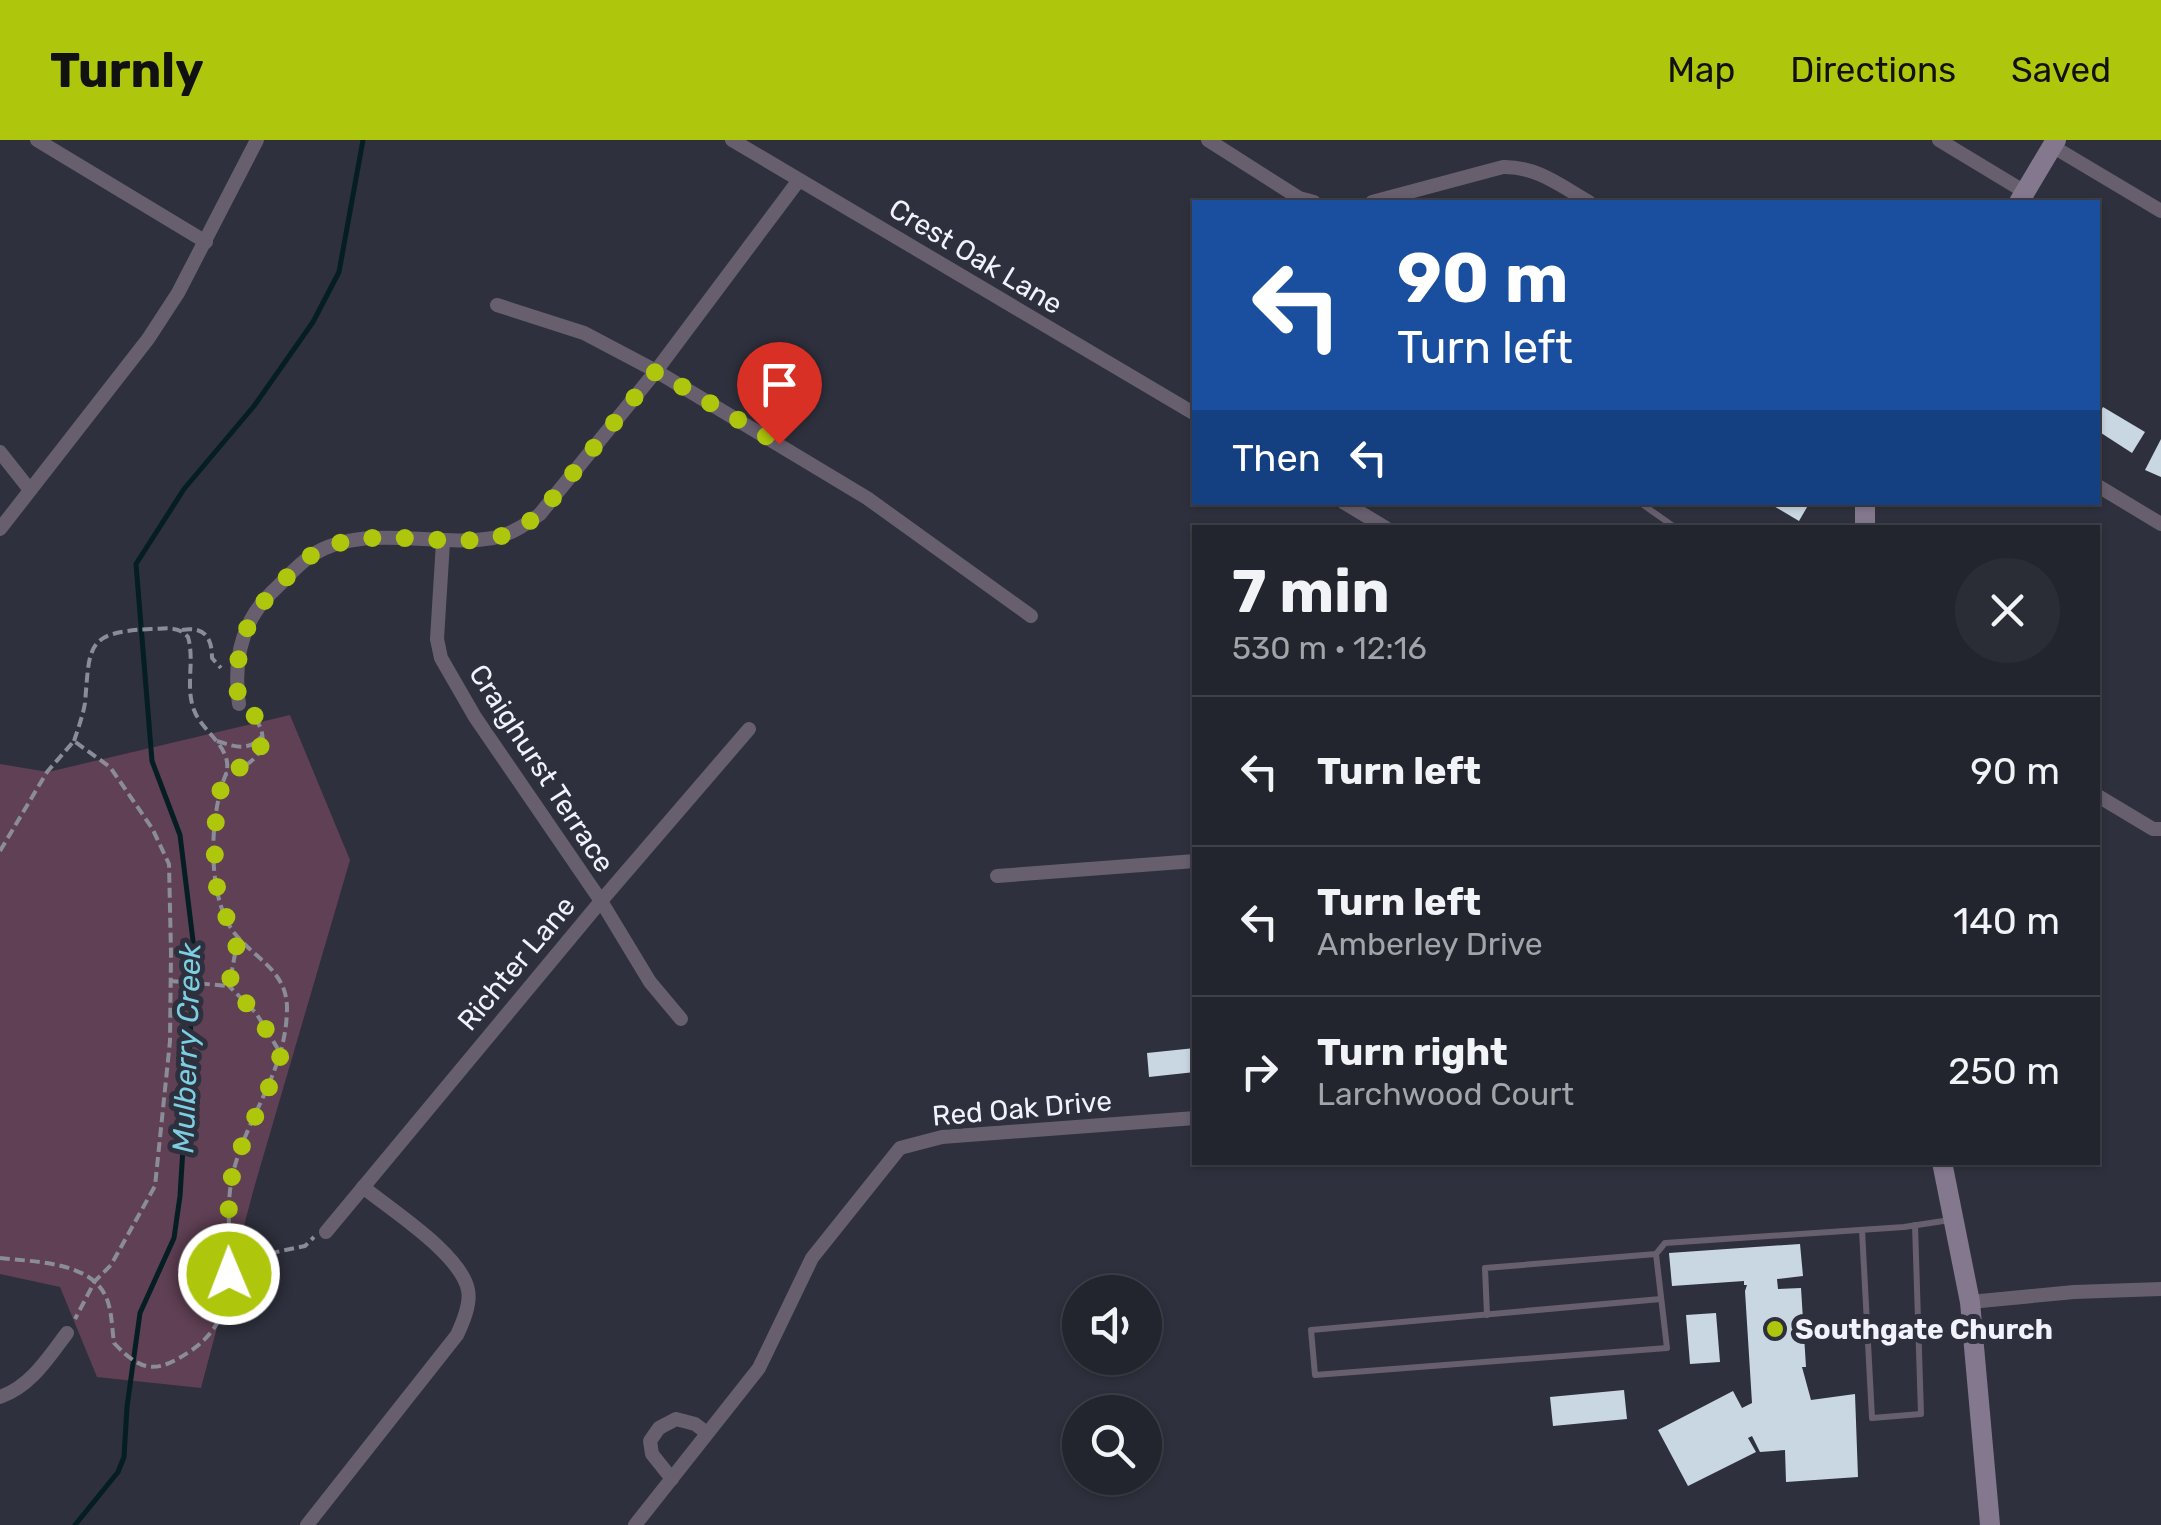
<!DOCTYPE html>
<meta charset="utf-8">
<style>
body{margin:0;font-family:Rubik,sans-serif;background:#2a2c36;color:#f1f3f6;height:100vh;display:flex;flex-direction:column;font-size:38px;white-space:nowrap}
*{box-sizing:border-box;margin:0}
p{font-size:32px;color:#a2a4aa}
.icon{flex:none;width:55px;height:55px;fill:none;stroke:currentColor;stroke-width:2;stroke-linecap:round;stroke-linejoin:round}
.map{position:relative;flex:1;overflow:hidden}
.side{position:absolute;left:1192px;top:385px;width:908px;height:640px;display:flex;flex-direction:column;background:#22242e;border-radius:0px;box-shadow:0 2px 8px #0004,0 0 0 2px #3f414a}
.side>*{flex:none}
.top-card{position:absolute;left:1192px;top:60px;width:908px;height:305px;border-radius:0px;box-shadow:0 2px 8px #0004,0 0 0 2px #3f414a;background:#1a4fa0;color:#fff;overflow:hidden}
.controls{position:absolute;left:1062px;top:1135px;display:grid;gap:20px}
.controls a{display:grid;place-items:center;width:100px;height:100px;border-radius:50%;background:#22242e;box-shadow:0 2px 8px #0004,0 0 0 2px #3f414a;font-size:50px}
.pin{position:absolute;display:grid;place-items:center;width:85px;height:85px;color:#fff;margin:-102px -42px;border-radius:50% 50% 50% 0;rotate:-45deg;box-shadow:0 0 10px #0007}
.pin .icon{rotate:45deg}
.me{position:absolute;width:110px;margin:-55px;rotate:359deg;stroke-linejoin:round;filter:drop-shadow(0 0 8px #0008)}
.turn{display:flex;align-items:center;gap:35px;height:210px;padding:0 40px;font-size:45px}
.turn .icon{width:130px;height:130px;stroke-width:2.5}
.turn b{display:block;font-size:70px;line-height:85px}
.then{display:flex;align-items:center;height:95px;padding:0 40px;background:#0003;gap:20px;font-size:38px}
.round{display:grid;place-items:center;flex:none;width:105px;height:105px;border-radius:52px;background:#2a2c36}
.overview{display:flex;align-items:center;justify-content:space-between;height:170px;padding:0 40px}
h1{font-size:60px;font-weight:700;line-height:75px}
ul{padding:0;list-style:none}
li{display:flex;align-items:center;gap:30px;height:150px;padding:0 40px;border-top:2px solid #3f414a}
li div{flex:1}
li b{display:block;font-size:38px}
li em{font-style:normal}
header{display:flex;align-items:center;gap:60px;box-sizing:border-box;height:140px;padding:0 50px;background:#aec60c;color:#111}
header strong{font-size:48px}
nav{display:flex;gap:55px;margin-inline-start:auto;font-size:35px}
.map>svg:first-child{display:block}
</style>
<header>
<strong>Turnly</strong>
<nav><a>Map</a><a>Directions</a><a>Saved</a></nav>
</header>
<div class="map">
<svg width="2161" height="1385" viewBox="0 0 2161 1385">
<rect width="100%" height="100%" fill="#2e303d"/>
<!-- green -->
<polygon fill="#5f4054" points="290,575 350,720 254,1048 201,1248 97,1237 60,1147 0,1134 0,624 48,632"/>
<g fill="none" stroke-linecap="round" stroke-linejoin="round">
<!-- stream -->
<polyline stroke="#051e23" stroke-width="5" points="75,1385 118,1332 124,1317 127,1267 140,1173 174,1098 180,1056 195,817 180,695 152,621 136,424 184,349 254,266 313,182 339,132 363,0"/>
</g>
<!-- building -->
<g fill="#c9d7e3">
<polygon points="2103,267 2145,292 2132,313 2098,291 2098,277"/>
<polygon points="2161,299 2161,337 2145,330"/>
<polygon points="1767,362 1810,362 1799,381"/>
<polygon points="1195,908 1195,932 1149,937 1147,913"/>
<polygon points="1800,1104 1803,1136 1777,1139 1778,1149 1801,1148 1806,1227 1802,1227 1811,1260 1855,1254 1858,1337 1786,1342 1785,1310 1760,1312 1752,1296 1748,1298 1756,1312 1688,1346 1658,1290 1733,1251 1742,1268 1752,1263 1745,1151 1747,1145 1744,1145 1744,1141 1672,1146 1669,1113"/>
<polygon points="1716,1173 1720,1222 1690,1224 1686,1175"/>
<polygon points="1624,1250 1627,1279 1553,1286 1550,1257"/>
</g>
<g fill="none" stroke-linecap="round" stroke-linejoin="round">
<!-- path -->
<g stroke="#8a8c97" stroke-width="4" stroke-dasharray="10 5" stroke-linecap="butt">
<path d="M182 490C205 486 212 498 212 518L221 528"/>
<path d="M74 601C78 589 83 575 85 563 90 506 85 492 151 489 165 489 178 485 188 497 195 521 185 547 194 570 202 592 234 608 226 634"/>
<path d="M217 601C236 607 248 612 262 596"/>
<polyline points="0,711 47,632 74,601 110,627 152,688 169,724 171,813 170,901 155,1046 111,1125 95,1141 75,1179"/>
<polyline points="238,798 229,846 256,873 281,914"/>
<polyline points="170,841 229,846"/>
<polyline points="231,1097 257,1116 305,1106 314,1097"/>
<path d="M0 1118C33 1122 90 1121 106 1157 112 1170 112 1189 114 1203 143 1234 158 1233 192 1210 253 1167 218 1095 233 1033 247 975 287 931 287 867 286 831 257 820 236 795 206 760 209 675 226 634 259 624 276 601 250 572"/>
<polyline points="229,1134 257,1116"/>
</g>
<!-- lane -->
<g stroke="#675f6d" stroke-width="6">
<polyline points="1639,362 1676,388"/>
<polyline points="1862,1090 1872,1278 1921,1274 1915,1085"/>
<polyline points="1661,1159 1311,1190 1315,1235 1667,1208 1656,1114 1665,1103 1904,1087 1950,1080"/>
<polyline points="1487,1175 1485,1128 1656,1114"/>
</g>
<!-- street -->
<g stroke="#675f6d" stroke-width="14">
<polyline points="37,0 206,102"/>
<polyline points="732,0 1195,274"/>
<polyline points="1208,0 1299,58 1314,62"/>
<polyline points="1939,0 2025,52"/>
<polyline points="2052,6 2161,71"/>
<path d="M1372 62 1503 27C1536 26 1561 46 1589 62"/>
<polyline points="497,165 584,193 656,231 867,358 1031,476"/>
<polyline points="0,312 30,350"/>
<polyline points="2098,346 2161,384"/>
<polyline points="1343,362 1386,388"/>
<polyline points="0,389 148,199 178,153 257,0"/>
<polyline points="443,402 437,499 441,518 475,577 601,761 650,842 681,879"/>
<path d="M239 564C233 521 241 482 272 452 285 440 297 425 312 415 364 382 435 408 493 398 511 395 526 384 540 374L656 231 799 40"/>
<polyline points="2098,656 2153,689 2161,689"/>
<polyline points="997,736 1195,721"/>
<polyline points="326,1092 601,761 749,589"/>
<polyline points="1970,1162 2074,1152 2161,1149"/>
<path d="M0 1257C31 1246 48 1218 67 1193"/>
<polyline points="672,1339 652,1314 650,1301 659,1288 676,1279 695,1284 707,1293"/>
<path d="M307 1385 457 1195C463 1182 471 1164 468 1150 461 1114 391 1070 363 1047"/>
<polyline points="635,1385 759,1228 812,1118 900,1008 942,997 1195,978"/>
</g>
<!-- secondary -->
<g stroke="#84788f" stroke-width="20">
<polyline points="2019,62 2056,0"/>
<polyline points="1865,388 1865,362"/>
<polyline points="1942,1022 1970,1162 1990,1385"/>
</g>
</g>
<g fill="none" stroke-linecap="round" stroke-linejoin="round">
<!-- route -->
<path stroke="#aec60c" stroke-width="18" stroke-dasharray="0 32.4" d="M229 1134C231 1101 225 1065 233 1032 244 991 270 955 281 914L256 873 229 846 238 798 218 762 214 702 218 658 226 634 256 620 263 599 254 574 239 564C233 521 241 483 273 452 285 440 297 424 312 415 364 382 435 408 493 398 511 395 526 384 540 374L656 231 779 304"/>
</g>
<!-- markers -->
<circle fill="#aec60c" stroke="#2e303d" stroke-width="4" cx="1775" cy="1189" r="10"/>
<g text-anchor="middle" stroke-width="10" stroke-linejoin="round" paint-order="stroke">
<!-- street labels -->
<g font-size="28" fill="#f1f2fb" stroke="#2e303d">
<text transform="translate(976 116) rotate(31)" y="10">Crest Oak Lane</text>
<text transform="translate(542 628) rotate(57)" y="10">Craighurst Terrace</text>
<text transform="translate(516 823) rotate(-50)" y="10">Richter Lane</text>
<text transform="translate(1022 968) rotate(-5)" y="10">Red Oak Drive</text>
</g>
<!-- poi labels -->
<g font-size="28" font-weight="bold" fill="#f1f2fb" stroke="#2e303d" text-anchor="start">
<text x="1795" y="1199">Southgate Church</text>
</g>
<!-- water labels -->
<g font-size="30" font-style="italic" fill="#7ccee1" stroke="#2e303d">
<text transform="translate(187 908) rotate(-88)" y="10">Mulberry Creek</text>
</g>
</g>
</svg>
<div class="controls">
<a><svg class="icon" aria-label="sound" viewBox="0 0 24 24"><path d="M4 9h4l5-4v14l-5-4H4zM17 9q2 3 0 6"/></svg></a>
<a><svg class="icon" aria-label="search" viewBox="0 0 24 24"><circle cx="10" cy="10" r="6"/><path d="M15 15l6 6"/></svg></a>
</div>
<div class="pin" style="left:779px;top:304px;background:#d93025"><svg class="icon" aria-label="arrive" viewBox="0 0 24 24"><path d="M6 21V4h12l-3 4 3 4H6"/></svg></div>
<svg class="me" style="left:229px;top:1134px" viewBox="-20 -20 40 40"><circle r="17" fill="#aec60c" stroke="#fff" stroke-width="3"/><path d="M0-11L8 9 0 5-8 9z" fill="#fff"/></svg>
<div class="top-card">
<div class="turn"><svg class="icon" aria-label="left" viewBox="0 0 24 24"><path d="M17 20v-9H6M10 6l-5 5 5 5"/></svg><div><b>90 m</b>Turn left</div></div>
<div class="then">Then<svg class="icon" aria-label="left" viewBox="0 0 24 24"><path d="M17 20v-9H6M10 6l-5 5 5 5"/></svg></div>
</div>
<section class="side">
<div class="overview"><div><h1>7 min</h1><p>530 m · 12:16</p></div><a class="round"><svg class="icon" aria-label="close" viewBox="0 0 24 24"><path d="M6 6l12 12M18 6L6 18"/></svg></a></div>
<ul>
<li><svg class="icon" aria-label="left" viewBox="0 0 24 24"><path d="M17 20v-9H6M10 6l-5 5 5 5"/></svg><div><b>Turn left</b></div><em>90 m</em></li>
<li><svg class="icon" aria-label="left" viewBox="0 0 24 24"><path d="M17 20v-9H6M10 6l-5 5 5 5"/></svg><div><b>Turn left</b><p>Amberley Drive</p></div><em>140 m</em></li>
<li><svg class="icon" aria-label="right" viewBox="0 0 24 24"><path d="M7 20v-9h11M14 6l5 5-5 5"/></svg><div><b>Turn right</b><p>Larchwood Court</p></div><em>250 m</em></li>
</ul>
</section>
</div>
